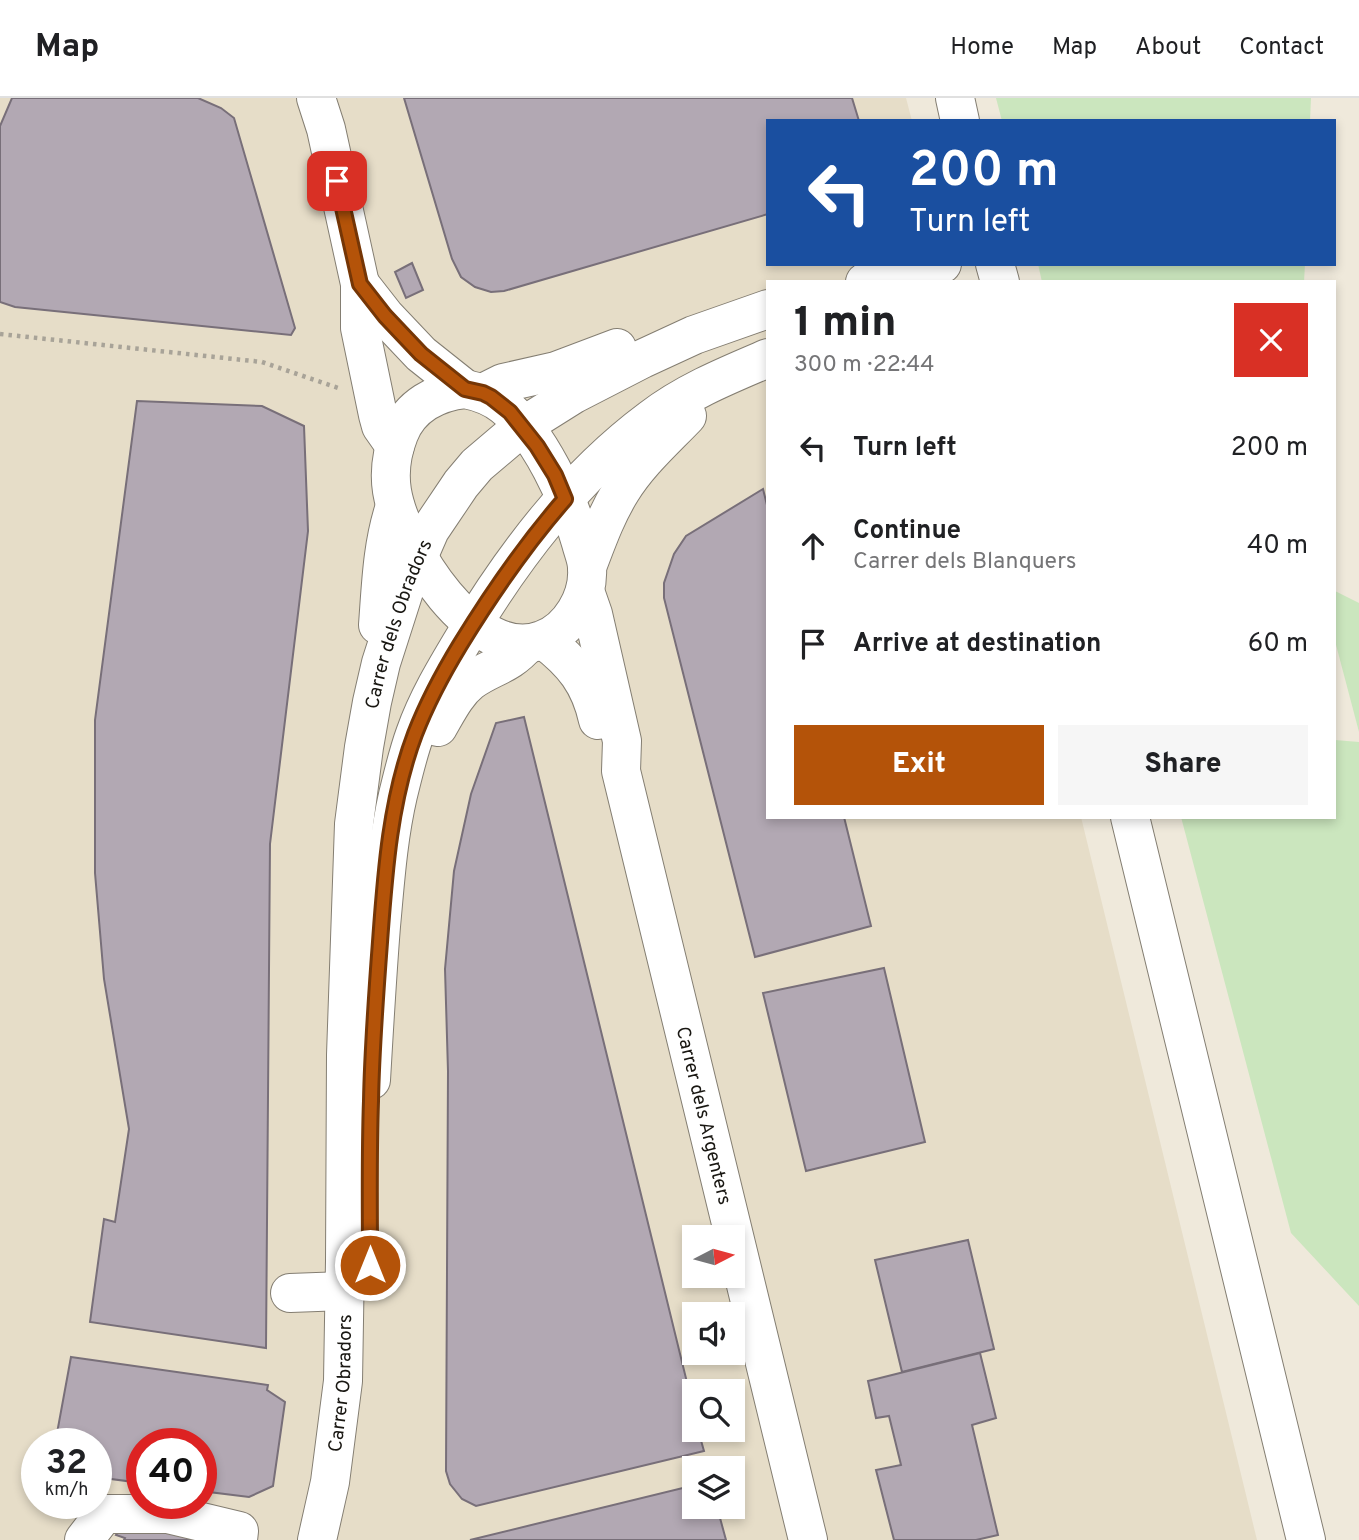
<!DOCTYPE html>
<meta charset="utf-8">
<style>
body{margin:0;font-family:Overpass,sans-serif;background:#f6f6f6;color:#202124;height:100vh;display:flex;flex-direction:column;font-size:26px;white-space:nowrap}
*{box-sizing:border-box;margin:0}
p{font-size:23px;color:#757577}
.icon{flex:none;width:38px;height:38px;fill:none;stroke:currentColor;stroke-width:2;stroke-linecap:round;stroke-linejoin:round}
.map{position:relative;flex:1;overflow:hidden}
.panel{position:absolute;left:766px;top:182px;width:570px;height:539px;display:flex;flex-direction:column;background:#fff;border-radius:0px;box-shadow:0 4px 10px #0003}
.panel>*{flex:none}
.banner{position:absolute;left:766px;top:21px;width:570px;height:147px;border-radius:0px;box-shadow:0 4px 10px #0003;background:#1a4fa0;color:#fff;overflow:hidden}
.needle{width:46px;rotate:84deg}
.buttons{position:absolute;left:682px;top:1127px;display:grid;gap:14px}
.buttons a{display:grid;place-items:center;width:63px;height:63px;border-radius:0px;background:#fff;box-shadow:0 4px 10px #0003;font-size:35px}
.speed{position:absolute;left:21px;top:1330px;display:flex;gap:14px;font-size:35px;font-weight:700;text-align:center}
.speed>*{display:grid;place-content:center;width:91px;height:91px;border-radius:50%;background:#fff;box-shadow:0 4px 10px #0003;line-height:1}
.speed small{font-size:18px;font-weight:400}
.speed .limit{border:10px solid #d22;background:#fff;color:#111}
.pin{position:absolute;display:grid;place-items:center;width:60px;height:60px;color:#fff;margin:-30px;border-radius:14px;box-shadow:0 4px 10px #0006}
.me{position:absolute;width:77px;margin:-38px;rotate:0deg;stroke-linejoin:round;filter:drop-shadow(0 0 5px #0008)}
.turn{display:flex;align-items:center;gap:24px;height:147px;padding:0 28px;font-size:32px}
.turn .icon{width:91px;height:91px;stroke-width:2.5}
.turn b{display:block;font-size:49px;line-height:60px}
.round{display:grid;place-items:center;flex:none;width:74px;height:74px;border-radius:0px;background:#f6f6f6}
.summary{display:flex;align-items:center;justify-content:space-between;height:119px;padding:0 28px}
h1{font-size:42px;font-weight:800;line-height:52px}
.primary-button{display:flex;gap:14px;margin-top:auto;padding:14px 28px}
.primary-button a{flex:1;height:80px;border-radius:0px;background:#b45309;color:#fff;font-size:28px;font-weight:800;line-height:80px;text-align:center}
.primary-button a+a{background:#f6f6f6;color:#202124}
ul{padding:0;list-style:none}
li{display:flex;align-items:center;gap:21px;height:98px;padding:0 28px}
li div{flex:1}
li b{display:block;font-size:26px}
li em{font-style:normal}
header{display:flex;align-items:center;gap:42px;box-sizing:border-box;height:98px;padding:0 35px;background:#fff;border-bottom:2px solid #e0e0e0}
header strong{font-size:33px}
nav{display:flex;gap:38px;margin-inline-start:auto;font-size:24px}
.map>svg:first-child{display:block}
</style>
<header>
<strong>Map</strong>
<nav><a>Home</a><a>Map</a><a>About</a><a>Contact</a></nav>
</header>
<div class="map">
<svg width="1359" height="1442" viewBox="0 0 1359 1442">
<rect width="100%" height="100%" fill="#efe9db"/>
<!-- built -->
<path fill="#e6ddc8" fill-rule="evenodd" d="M0 0H906L912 23H768V166H946L951 184H768V719H1081L1257 1442H0ZM695 1139H733V1178H695ZM695 1216H733V1255H695ZM695 1293H733V1332H695ZM37 1346H96V1405H37ZM142 1346H201V1405H142ZM695 1370H733V1409H695Z"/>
<!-- green -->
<g fill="#cbe6be">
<polygon points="996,0 1311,0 1310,23 1002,23"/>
<polygon points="1038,166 1305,166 1304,184 1042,184"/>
<polygon points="1335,493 1359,505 1359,634 1335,543"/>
<polygon points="1335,642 1359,644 1359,1208 1291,1135 1181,719 1335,719"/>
</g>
<!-- building -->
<g fill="#b2a8b3" stroke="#786f79" stroke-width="2">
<polygon points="12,0 198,0 221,10 234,20 295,230 291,237 15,209 0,204 0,28"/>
<polygon points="404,0 852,0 859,23 768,23 768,116 504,193 491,194 475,189 461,179 452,161"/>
<polygon points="412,165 423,192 406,200 395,174"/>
<polygon points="137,303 262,308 304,328 308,433 270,746 266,1250 90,1224 104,1121 115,1124 129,1031 104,881 95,775 95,622"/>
<polygon points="763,391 768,411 768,719 844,719 871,828 755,859 664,500 664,485 674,456 686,438"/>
<polygon points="524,619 695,1317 695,1332 698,1332 704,1353 476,1408 462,1401 450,1386 446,1373 448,973 445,871 454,773 471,696 496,625"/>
<polygon points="884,870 925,1044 806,1073 763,895"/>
<polygon points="968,1142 994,1251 902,1274 875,1162"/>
<polygon points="980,1255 996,1320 972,1327 998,1437 976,1442 894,1442 876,1372 901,1367 889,1318 876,1320 868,1283"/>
<polygon points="71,1259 268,1287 267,1292 285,1304 273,1388 249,1399 201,1393 201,1346 142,1346 142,1385 96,1379 96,1346 55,1346"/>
<polygon points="695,1387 695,1409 717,1409 726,1442 470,1442"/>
<polygon points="127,1420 195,1442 124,1442 125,1440 116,1437"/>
</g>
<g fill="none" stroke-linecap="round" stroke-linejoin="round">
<defs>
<g id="minor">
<polyline points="316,0 326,31 360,186 360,230 378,317 381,328 395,348"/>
<polyline points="865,184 915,174 942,166"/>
<polyline points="360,186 385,218 421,256 465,291"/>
<path d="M465 291C480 294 492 298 504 308 540 337 569 401 581 445 583 453 587 462 587 470 589 499 570 532 542 542 475 568 401 448 392 393 389 374 392 354 399 336 410 308 436 294 465 291Z"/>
<polyline points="483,295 503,285 556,273 617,250"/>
<path d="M587 469C597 443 606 417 621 393 638 365 664 342 687 318"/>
<path id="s1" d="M585 493 593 516 622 643 621 673 808 1442"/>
<path d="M378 527C381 487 382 447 395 408"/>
<path d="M544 542C573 564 590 585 598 622"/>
<path d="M438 629C448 612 456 595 471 583 492 568 508 568 527 546"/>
<path d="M371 982C374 930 377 879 381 828 385 785 388 740 398 697 403 677 408 655 415 636 427 602 445 572 463 542 513 459 573 379 651 321 686 294 728 277 768 260"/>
<polyline points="290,1195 344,1193"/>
<polyline points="84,1442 104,1416 168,1416 239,1433 238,1442"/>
<path id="s2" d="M317 1442 330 1384 343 1283 345 1163 346 957 354 726 364 649 372 604 381 565 406 487 430 432 461 386 477 367 523 328 574 296 642 261 694 237 768 211"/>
</g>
<g id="major">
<polyline points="955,0 960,23"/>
<polyline points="995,166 1000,184"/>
<polyline points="1130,719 1306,1442"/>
</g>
</defs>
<!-- minor casing -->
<use href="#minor" stroke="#847e72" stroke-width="40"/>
<!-- major casing -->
<use href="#major" stroke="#847e72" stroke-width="40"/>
<!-- path -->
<polyline stroke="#a8a398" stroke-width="4.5" stroke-dasharray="3.5 5" stroke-linecap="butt" points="0,236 262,264 341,291"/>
<!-- minor -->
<use href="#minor" stroke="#fff" stroke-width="38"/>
<!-- major -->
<use href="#major" stroke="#fff" stroke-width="38"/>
</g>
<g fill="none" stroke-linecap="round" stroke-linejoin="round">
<defs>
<path id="route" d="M337 83 360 186 385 218 421 256 465 291 483 295 491 299 510 314 537 348 555 377 565 401C524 448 493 493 460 547 443 575 427 605 415 636 390 702 385 775 380 844 376 897 372 950 371 1003 369 1057 370 1112 370 1167"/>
</defs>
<!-- route casing -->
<use href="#route" stroke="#753606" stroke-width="18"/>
<!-- route -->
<use href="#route" stroke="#b45309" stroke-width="12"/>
</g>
<g text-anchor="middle" stroke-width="5" stroke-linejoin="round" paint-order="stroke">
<!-- street labels -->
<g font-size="19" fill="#191712" stroke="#efe9db">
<text dy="7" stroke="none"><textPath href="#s2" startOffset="924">Carrer dels Obradors</textPath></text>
<text dy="7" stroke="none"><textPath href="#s1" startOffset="539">Carrer dels Argenters</textPath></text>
<text dy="7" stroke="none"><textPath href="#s2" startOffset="159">Carrer Obradors</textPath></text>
</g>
</g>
</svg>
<div class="buttons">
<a><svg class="needle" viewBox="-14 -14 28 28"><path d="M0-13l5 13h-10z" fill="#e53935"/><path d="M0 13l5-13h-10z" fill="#757577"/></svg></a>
<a><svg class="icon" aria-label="sound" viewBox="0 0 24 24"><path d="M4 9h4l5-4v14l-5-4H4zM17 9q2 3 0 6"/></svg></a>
<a><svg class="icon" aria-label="search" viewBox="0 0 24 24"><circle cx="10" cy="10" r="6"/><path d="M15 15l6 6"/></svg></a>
<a><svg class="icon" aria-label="layers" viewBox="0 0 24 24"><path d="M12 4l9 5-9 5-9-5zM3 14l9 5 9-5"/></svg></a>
</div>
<div class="speed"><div>32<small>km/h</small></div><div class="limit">40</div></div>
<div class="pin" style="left:337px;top:83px;background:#d93025"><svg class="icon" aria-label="arrive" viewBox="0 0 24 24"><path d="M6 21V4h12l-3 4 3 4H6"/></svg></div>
<svg class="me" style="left:370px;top:1167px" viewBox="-20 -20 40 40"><circle r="17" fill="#b45309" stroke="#fff" stroke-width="3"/><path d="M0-11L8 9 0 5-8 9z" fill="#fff"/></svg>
<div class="banner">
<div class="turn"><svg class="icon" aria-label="left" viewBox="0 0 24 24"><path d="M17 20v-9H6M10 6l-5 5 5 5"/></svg><div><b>200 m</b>Turn left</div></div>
</div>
<section class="panel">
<div class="summary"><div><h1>1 min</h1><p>300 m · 22:44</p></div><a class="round" style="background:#d93025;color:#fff"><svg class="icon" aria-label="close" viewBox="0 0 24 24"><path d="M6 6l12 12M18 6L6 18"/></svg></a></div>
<ul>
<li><svg class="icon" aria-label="left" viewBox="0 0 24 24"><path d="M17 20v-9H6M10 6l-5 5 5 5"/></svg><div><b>Turn left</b></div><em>200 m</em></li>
<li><svg class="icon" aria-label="ahead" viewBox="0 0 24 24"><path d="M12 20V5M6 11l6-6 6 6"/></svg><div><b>Continue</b><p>Carrer dels Blanquers</p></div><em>40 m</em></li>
<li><svg class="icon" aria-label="arrive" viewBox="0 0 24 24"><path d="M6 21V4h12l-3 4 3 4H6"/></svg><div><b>Arrive at destination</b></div><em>60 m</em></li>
</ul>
<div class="primary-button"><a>Exit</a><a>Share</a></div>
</section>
</div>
